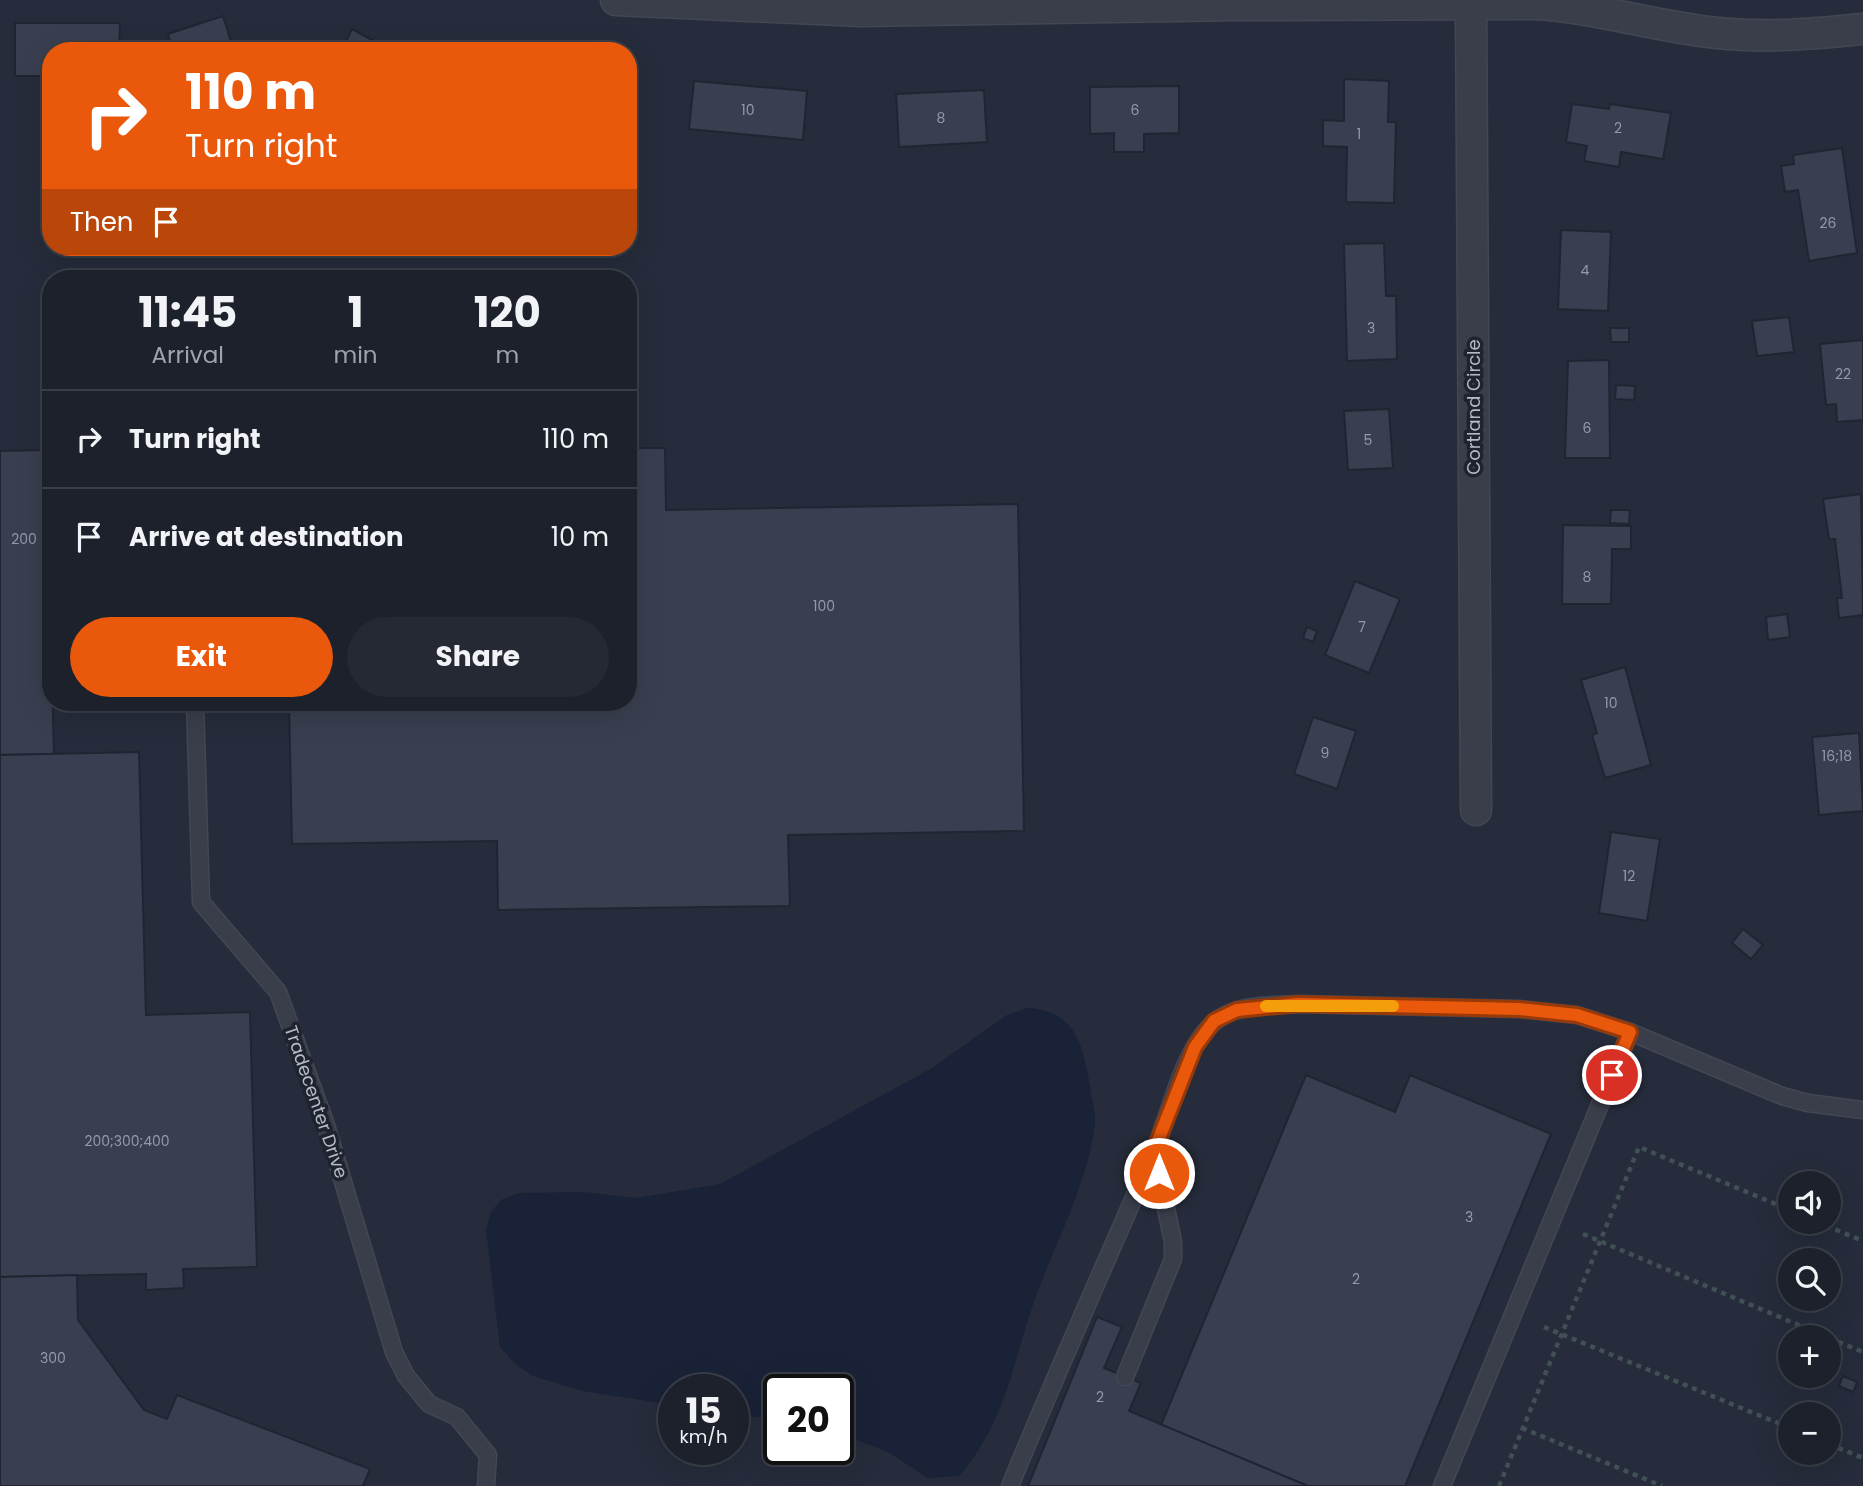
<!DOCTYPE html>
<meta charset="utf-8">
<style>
body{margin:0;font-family:Poppins,sans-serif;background:#252934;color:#f1f3f6;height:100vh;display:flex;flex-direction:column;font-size:26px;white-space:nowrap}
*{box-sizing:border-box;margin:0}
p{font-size:23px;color:#a0a3a9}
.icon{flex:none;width:38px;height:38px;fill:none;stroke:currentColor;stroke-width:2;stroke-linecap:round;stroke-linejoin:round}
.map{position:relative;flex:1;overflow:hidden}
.details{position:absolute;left:42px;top:270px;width:595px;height:441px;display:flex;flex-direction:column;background:#1c212c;border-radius:28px;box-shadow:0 7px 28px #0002,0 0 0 2px #3a3e48}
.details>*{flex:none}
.hud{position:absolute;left:42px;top:42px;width:595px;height:214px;border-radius:28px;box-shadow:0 7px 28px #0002,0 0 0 2px #3a3e48;background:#ea580c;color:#fff;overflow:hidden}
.tools{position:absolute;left:1778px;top:1171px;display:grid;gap:14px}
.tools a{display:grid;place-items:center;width:63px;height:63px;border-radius:50%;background:#1c212c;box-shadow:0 7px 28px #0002,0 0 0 2px #3a3e48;font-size:35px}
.speed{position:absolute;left:658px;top:1374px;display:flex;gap:14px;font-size:35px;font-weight:700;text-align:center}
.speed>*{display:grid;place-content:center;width:91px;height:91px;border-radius:50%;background:#1c212c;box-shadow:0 7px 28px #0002,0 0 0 2px #3a3e48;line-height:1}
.speed small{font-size:18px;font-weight:400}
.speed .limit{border:4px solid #111;border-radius:10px;background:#fff;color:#111}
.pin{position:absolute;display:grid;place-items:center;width:60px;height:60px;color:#fff;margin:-30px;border:4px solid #fff;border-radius:50%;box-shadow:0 2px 7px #0007}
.me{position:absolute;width:77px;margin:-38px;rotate:0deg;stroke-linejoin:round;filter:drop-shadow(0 0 5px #0008)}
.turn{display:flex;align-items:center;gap:24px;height:147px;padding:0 28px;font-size:32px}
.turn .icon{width:91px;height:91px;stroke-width:2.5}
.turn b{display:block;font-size:49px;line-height:60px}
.then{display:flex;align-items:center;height:66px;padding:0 28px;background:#0003;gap:14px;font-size:26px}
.eta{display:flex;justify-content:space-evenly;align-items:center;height:119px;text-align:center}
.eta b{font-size:42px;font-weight:700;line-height:49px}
.button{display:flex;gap:14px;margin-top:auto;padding:14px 28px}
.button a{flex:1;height:80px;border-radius:42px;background:#ea580c;color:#fff;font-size:28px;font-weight:700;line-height:80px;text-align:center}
.button a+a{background:#252934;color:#f1f3f6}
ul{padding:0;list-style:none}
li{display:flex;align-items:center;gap:21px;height:98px;padding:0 28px;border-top:2px solid #3a3e48}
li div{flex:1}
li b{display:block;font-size:26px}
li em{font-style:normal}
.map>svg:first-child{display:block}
</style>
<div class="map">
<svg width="1863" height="1486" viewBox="0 0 1863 1486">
<rect width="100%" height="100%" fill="#262c3b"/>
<!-- water -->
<path fill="#1a2237" d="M1027 1008C1076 1010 1083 1046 1090 1086 1091 1098 1096 1112 1095 1123 1089 1180 1056 1242 1036 1296 1011 1366 1009 1414 960 1476L928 1478 888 1452 838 1433V1390H779V1420L733 1414V1390H674V1405L582 1391 533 1376 515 1364 500 1347 486 1230 491 1212 501 1200 519 1193 583 1192 636 1198 720 1184 932 1068 1005 1016Z"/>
<!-- building -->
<g fill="#393f50" stroke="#212532" stroke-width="2">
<polygon points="223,16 234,51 173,51 168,34"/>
<polygon points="15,23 120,23 119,51 51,51 51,76 15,76"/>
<polygon points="352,29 392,51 341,51"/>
<polygon points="628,77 635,77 632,125 628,125"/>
<polygon points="1344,79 1389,81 1388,122 1396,122 1394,203 1346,202 1347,147 1323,146 1323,120 1344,121"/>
<polygon points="694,81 807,91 803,140 689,129"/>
<polygon points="1179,86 1179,133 1144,134 1144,152 1114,152 1114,133 1090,134 1090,87"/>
<polygon points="984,90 987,142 899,147 896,94"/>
<polygon points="1572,104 1609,109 1610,104 1671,113 1663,159 1621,152 1619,167 1584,161 1587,146 1566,142"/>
<polygon points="1842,148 1857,253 1809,261 1798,190 1785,192 1781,166 1794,164 1793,155"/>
<polygon points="1561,230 1611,232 1608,311 1558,309"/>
<polygon points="1384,243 1386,296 1396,296 1397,359 1347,361 1344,244"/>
<polygon points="1789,317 1794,352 1757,356 1752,321"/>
<polygon points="1610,328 1629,328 1629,342 1611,342"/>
<polygon points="1863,340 1863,420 1837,422 1836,404 1826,405 1820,344"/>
<polygon points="1609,360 1610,458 1565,458 1568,361"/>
<polygon points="1616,385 1635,386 1634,400 1615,399"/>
<polygon points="1389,409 1393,468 1348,470 1344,411"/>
<polygon points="628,448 665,448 666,510 1018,504 1024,831 788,835 790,906 498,910 497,841 292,844 289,702 628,702"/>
<polygon points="46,450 54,754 0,755 0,451"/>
<polygon points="1861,494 1863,615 1839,618 1837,598 1842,598 1835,539 1829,539 1823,499"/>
<polygon points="1611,510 1630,510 1629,524 1610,523"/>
<polygon points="1563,525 1631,526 1631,549 1612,549 1611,604 1562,604"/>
<polygon points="1355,581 1400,599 1369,673 1325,655"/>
<polygon points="1787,614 1790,637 1768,640 1766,617"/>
<polygon points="1307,627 1317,631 1313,642 1303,638"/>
<polygon points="1625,667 1651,765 1605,778 1592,735 1597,733 1581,680"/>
<polygon points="1313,717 1356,731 1337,789 1294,774"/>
<polygon points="1859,733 1863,811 1819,815 1812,737"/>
<polygon points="139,752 146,1015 250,1012 257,1267 183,1269 184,1288 146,1290 146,1274 0,1277 0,755"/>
<polygon points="1611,832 1660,839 1647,921 1599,913"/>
<polygon points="1743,929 1763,945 1751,959 1732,943"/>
<polygon points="1306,1075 1395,1112 1410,1075 1551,1134 1405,1486 1308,1486 1161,1425"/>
<polygon points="77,1275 78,1320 144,1410 167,1419 177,1395 370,1469 363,1486 0,1486 0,1277"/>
<polygon points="1097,1317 1122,1327 1104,1368 1141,1383 1129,1411 1308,1486 1028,1486"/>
<polygon points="1843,1376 1857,1382 1853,1392 1839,1386"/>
</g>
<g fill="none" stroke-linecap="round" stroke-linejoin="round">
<defs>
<g id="lane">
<polyline points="195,702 201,902 278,992 326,1125 394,1352 406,1376 429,1404 457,1417 488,1455 486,1486"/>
<polyline points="1125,1377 1173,1259 1173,1242 1154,1151"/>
<path d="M1010 1486C1056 1374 1105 1264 1153 1154 1170 1115 1182 1052 1212 1024 1234 1003 1270 1006 1298 1004L1519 1009 1577 1015 1630 1032 1782 1096 1808 1103 1863 1110"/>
<polyline points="1442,1486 1630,1032"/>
</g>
<g id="street">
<path d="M616 0 861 11 1240 5 1537 4C1598 8 1657 27 1718 33 1767 38 1814 34 1863 29"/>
<polyline points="1471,4 1476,810"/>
</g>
</defs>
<!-- lane casing -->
<use href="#lane" stroke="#434754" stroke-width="19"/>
<!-- street casing -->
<use href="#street" stroke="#434754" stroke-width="33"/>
<!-- path -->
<g stroke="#415054" stroke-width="4.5" stroke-dasharray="5 5" stroke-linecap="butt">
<polyline points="1817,1222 1863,1241"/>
<polyline points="1583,1234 1827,1337"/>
<polyline points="1544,1327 1790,1428"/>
<polyline points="1829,1338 1863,1352"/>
<polyline points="1522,1428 1662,1486"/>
<polyline points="1829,1444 1863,1458"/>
<polyline points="1499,1486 1639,1147 1790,1210"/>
</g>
<!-- lane -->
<use href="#lane" stroke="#3a3e4b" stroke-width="16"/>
<!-- street -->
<use href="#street" stroke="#3a3e4b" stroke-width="30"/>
</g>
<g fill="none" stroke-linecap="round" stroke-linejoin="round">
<defs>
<polyline id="route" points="1159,1173 1154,1151 1195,1047 1214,1021 1237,1010 1298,1004 1519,1009 1577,1015 1630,1032 1612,1075"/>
</defs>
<!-- route casing -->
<use href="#route" stroke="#983908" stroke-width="18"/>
<!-- route -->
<use href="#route" stroke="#ea580c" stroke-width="12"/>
<!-- slow -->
<polyline stroke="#f59e0b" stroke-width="12" points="1266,1006 1393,1006"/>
</g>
<g text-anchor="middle" stroke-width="7" stroke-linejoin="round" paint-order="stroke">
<!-- number labels -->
<g font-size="14" fill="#9599a7">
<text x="748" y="115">10</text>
<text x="1135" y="115">6</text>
<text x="941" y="123">8</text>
<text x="1618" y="133">2</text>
<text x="1359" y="139">1</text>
<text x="1828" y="228">26</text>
<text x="1585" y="275">4</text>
<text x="1371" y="333">3</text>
<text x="1843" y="379">22</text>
<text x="1587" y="433">6</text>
<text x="1368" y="445">5</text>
<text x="24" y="544">200</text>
<text x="1587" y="582">8</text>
<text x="824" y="611">100</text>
<text x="1362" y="632">7</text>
<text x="1611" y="708">10</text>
<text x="1325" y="758">9</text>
<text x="1837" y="761">16;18</text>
<text x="1629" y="881">12</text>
<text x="127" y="1146">200;300;400</text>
<text x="1469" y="1222">3</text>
<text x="1356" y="1284">2</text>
<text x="53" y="1363">300</text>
<text x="1100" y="1402">2</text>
</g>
<!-- street labels -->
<g font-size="18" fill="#b6bac6" stroke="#1f2330">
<text transform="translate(1474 407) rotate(-90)" y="6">Cortland Circle</text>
<text transform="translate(316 1102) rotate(71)" y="6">Tradecenter Drive</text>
</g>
</g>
</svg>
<div class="tools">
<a><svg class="icon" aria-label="sound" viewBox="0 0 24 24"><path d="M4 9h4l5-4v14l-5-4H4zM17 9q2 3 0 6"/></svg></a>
<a><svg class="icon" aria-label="search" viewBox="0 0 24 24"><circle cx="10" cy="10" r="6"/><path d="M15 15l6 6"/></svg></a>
<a>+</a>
<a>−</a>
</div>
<div class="speed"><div>15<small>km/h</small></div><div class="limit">20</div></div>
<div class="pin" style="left:1612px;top:1075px;background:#d93025"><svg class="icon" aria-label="arrive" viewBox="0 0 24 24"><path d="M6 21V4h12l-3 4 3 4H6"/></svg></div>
<svg class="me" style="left:1159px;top:1173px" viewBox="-20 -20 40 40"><circle r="17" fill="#ea580c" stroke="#fff" stroke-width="3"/><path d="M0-11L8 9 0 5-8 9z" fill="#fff"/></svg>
<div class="hud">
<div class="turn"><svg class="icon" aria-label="right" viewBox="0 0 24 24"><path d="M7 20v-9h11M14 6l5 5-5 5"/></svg><div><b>110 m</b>Turn right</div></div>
<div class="then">Then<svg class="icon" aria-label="arrive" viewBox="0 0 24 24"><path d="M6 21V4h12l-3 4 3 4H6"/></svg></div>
</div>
<section class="details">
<div class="eta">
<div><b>11:45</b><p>Arrival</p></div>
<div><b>1</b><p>min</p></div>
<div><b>120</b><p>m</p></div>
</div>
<ul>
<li><svg class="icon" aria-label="right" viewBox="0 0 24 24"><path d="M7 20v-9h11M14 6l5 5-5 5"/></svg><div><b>Turn right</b></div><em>110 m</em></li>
<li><svg class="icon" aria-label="arrive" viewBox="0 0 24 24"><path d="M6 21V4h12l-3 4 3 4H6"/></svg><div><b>Arrive at destination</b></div><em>10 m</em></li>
</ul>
<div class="button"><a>Exit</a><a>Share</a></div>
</section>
</div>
